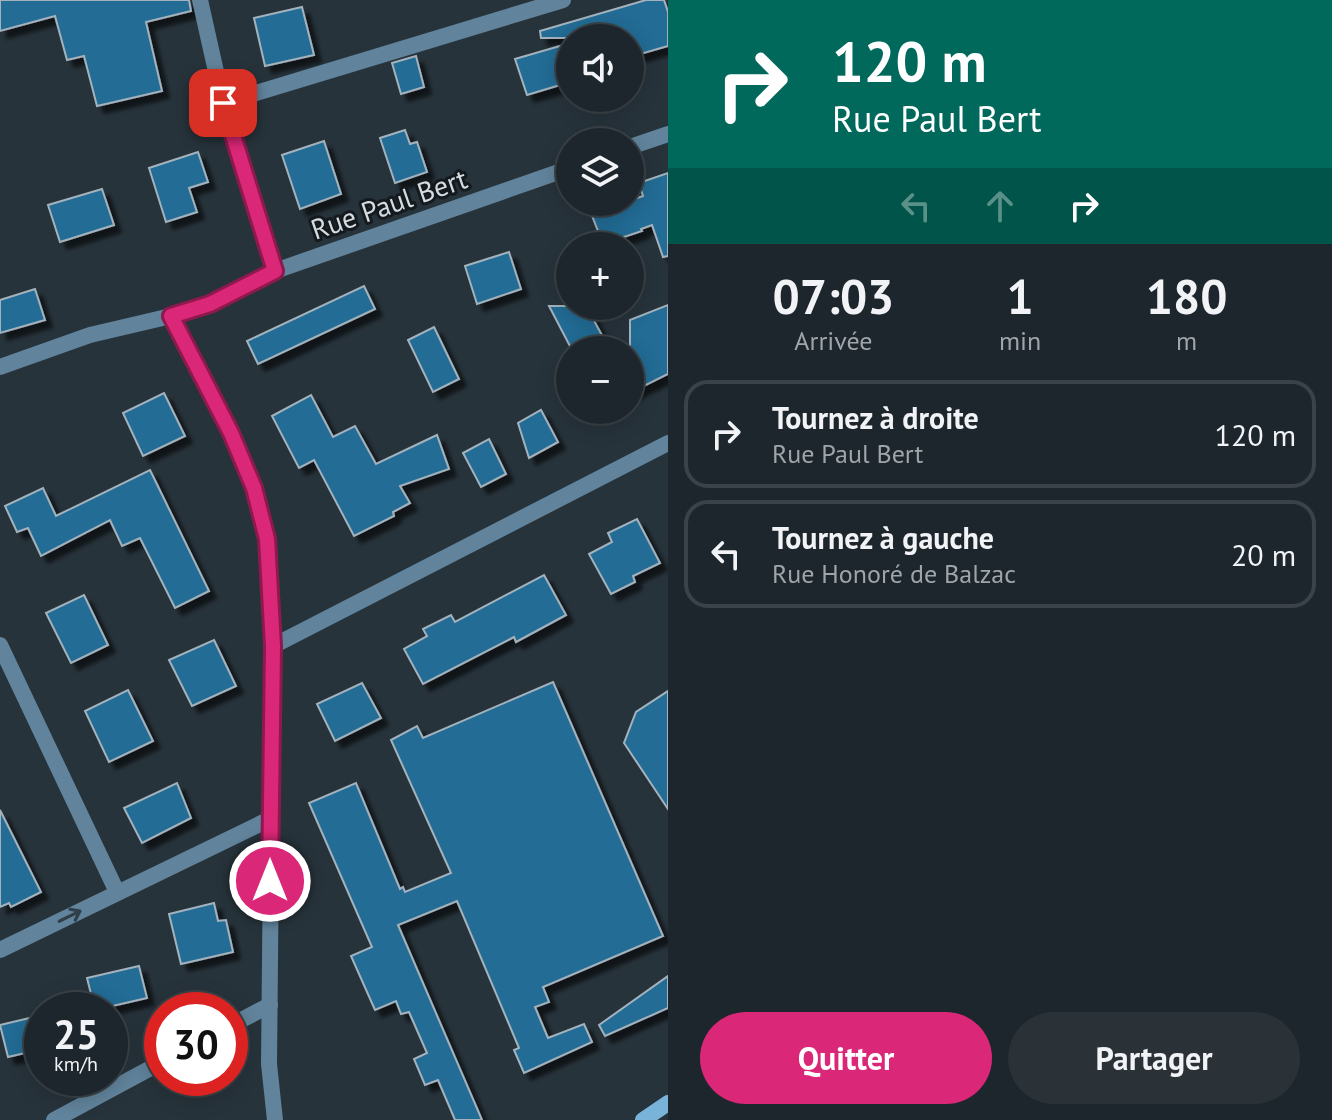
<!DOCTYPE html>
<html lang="fr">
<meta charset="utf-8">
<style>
body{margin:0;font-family:"PT Sans",sans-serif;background:#2a3238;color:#f1f3f6;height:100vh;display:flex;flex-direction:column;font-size:30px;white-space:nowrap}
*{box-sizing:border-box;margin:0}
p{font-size:26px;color:#a0a5a9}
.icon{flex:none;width:44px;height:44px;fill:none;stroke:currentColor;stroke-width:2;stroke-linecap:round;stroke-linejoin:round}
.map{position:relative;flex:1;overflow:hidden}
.sheet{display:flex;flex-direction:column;background:#1d262c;width:664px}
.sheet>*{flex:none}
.guide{background:#00695c;color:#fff;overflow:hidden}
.tools{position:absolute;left:556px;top:24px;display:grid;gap:16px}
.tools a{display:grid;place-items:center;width:88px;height:88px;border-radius:50%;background:#1d262c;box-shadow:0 4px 20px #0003,0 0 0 2px #3b4348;font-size:40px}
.speed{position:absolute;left:24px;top:992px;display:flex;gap:16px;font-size:40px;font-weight:700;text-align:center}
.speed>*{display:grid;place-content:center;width:104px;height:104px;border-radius:50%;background:#1d262c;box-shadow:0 4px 20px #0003,0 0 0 2px #3b4348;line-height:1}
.speed small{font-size:20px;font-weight:400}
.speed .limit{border:12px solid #d22;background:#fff;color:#111}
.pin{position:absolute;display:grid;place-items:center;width:68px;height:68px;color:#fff;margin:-34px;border-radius:16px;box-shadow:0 4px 12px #0006}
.me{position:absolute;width:88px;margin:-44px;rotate:0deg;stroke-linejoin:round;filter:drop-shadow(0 0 6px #0008)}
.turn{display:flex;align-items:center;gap:28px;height:168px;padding:0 32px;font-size:36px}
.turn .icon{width:104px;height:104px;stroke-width:2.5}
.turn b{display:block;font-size:56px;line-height:68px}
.lanes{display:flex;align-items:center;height:76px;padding:0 32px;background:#0003;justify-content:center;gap:40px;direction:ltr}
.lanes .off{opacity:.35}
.eta{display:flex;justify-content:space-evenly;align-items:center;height:136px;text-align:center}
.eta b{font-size:48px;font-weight:700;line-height:56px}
.cta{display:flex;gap:16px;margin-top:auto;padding:16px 32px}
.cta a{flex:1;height:92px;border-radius:48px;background:#db2777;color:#fff;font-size:32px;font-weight:700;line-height:92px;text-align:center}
.cta a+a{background:#2a3238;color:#f1f3f6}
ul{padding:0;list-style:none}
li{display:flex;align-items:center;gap:24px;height:108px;margin:0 16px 12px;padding:0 16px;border:4px solid #3b4348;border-radius:24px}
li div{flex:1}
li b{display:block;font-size:30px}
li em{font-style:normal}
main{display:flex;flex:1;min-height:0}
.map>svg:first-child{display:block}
</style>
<main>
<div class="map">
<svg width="668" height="1120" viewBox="0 0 668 1120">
<defs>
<filter id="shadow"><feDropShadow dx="7" dy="7" stdDeviation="2" flood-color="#0009"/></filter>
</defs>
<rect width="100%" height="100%" fill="#27333b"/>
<!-- building -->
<g fill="#236c95" stroke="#a3b2bc" stroke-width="2" filter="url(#shadow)">
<polygon points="0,0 189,0 191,11 146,22 162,91 97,106 84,56 67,60 55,16 0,31"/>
<polygon points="646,0 664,0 668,12 668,46 630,57 630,38 541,38 540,31"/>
<polygon points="302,7 314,55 265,66 254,18"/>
<polygon points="570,43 570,82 527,95 515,59"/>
<polygon points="416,56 424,87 401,94 392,63"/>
<polygon points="405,130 410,144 417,142 427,172 395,183 380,138"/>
<polygon points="324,141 341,194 300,209 282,155"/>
<polygon points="198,152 208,182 189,188 197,212 166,222 149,168"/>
<polygon points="668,173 668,256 663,257 652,225 641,229 642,231 603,244 591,213 643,196 639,183"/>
<polygon points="102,189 114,225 60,242 48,205"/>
<polygon points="509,252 521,289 477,304 465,266"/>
<polygon points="364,286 375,309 258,364 247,341"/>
<polygon points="35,289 45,320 0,333 0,300"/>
<polygon points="668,305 668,374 630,393 630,320"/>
<polygon points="549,306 586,306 610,350 572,350"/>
<polygon points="434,327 459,379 433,392 408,340"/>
<polygon points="164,393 185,436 143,456 123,413"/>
<polygon points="311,395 333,437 355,426 376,464 437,435 449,469 400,486 410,503 393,512 394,516 354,536 314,460 299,468 272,416"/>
<polygon points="541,410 558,442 529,458 518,423"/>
<polygon points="489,439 506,474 481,487 463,453"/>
<polygon points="150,470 209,591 175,608 140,538 122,546 110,520 41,556 28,528 17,532 5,506 43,488 56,516"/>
<polygon points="637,519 660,563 633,576 635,582 611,594 589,554 612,542 608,533"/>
<polygon points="544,575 566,615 516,642 514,637 423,684 404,649 427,636 423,629 451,615 455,622"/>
<polygon points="84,595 108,645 71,663 46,613"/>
<polygon points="214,640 236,686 192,706 169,660"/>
<polygon points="553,682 663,936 543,987 549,1002 535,1007 548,1038 584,1024 592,1042 524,1073 514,1050 519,1048 457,901 398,925 482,1120 455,1120 438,1080 425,1085 414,1059 427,1053 409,1012 401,1014 396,1001 375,1010 351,956 372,947 309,803 356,783 400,889 403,887 405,892 451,873 391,740 417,726 423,738"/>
<polygon points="362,683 381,718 335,741 317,704"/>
<polygon points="128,690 153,741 109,762 85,711"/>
<polygon points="668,691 668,809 624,743 636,712"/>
<polygon points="177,783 191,818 142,843 124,808"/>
<polygon points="0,810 41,892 11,907 9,903 0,907"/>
<polygon points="214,903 218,921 226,920 233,952 181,964 169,914"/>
<polygon points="139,966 147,998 95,1010 87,978"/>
<polygon points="668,976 668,1008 605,1036 599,1025"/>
<polygon points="42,1015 42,1049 8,1057 0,1025"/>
</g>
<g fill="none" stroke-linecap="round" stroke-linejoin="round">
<!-- lane -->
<polyline stroke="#61849c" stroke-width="16" points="0,950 270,819"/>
<!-- street -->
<g stroke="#61849c" stroke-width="16">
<polyline points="200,0 223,103 275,271"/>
<polyline points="223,103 563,0"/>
<polyline points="630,147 668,134"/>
<polyline points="171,316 231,433 254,488 267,539 273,646 269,1064 275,1120"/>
<polyline points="0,367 90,335 171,316 210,304 275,271 570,168"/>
<polyline points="0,645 117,892"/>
<polyline points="273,646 668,443"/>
<polyline points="230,1026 270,1005"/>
<polyline points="54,1120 162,1062"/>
</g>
<!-- secondary -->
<polyline stroke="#79b3d9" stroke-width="16" points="643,1120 668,1103"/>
</g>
<!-- one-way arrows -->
<defs><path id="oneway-shaft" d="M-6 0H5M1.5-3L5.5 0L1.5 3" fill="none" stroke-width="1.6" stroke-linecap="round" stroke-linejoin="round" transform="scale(2)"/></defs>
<use stroke="#303f4a" href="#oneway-shaft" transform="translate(70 916) rotate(-26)"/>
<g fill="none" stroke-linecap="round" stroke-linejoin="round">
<defs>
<polyline id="route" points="223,103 275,271 210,304 171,316 231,433 254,488 267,539 273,646 270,881"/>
</defs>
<!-- route casing -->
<use href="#route" stroke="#8e194d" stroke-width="20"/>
<!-- route -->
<use href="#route" stroke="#db2777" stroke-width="14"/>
</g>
<g text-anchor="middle" stroke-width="6" stroke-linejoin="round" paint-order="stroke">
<!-- street labels -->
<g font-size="28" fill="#d5dde2" stroke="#151a1e">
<text transform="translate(389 204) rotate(-19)" y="10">Rue Paul Bert</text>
</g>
</g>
</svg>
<div class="tools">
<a><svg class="icon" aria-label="sound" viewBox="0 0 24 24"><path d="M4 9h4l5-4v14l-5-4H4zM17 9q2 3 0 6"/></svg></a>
<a><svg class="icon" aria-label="layers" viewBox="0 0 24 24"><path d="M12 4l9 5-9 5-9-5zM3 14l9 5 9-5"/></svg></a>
<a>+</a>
<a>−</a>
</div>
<div class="speed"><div>25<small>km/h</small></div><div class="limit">30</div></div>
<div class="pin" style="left:223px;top:103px;background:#d93025"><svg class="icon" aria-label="arrive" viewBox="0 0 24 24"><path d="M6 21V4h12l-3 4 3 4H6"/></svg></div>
<svg class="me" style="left:270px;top:881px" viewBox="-20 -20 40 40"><circle r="17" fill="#db2777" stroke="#fff" stroke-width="3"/><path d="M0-11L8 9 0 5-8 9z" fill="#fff"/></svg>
</div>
<section class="sheet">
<div class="guide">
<div class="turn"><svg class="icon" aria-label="right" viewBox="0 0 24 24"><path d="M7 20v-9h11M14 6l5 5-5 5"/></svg><div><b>120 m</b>Rue Paul Bert</div></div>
<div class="lanes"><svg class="icon off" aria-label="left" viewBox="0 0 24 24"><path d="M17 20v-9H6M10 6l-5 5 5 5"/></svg><svg class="icon off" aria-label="ahead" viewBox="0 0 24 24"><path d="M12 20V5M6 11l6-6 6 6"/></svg><svg class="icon" aria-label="right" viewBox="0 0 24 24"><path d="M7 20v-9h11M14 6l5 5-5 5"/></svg></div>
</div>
<div class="eta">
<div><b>07:03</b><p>Arrivée</p></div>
<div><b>1</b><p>min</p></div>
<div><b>180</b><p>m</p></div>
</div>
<ul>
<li><svg class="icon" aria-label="right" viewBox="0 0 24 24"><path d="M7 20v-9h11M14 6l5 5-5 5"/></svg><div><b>Tournez à droite</b><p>Rue Paul Bert</p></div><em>120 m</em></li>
<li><svg class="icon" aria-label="left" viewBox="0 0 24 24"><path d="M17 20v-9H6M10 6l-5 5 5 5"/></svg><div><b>Tournez à gauche</b><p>Rue Honoré de Balzac</p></div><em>20 m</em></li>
</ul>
<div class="cta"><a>Quitter</a><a>Partager</a></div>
</section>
</main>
